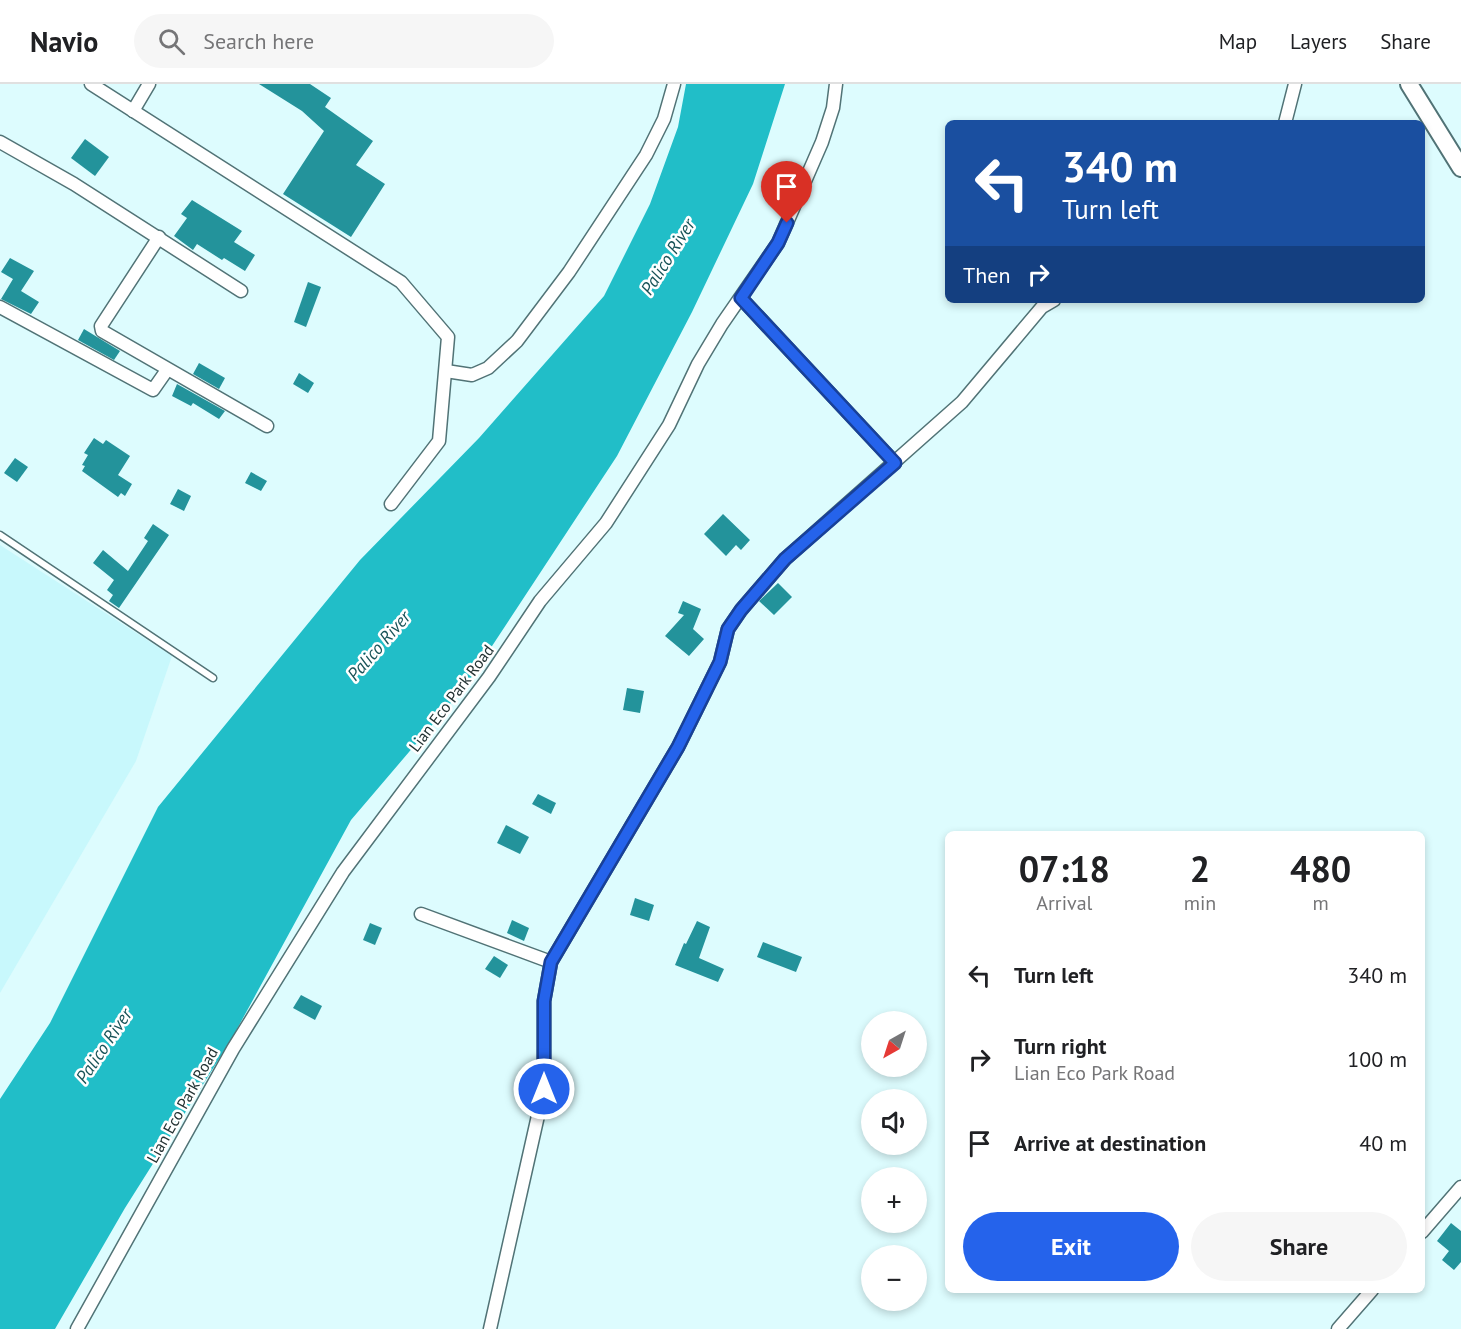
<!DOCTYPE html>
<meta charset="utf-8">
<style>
body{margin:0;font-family:"PT Sans",sans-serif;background:#f6f6f6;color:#202124;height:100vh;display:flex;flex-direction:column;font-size:22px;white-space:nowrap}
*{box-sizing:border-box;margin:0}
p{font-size:20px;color:#757577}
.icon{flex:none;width:33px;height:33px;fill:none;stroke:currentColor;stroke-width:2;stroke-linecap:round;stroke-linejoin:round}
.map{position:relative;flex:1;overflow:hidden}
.sheet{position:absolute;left:945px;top:747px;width:480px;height:462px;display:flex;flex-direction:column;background:#fff;border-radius:9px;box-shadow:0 3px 9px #0003}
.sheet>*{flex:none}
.top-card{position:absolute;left:945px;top:36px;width:480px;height:183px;border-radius:9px;box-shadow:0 3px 9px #0003;background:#1a4fa0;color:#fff;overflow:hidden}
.needle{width:39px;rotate:219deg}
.fabs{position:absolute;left:861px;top:927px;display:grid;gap:12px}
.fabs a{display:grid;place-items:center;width:66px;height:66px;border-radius:50%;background:#fff;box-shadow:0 3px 9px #0003;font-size:30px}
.pin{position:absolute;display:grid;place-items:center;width:51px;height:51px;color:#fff;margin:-62px -26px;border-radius:50% 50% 50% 0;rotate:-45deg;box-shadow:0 0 6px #0007}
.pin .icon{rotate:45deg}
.me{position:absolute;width:66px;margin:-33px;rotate:0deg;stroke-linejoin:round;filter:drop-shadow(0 0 4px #0008)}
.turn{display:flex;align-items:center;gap:21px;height:126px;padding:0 18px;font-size:27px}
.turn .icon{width:78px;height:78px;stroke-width:2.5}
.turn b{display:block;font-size:42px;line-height:51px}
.then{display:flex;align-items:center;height:57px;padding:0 18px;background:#0003;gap:12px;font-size:22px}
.eta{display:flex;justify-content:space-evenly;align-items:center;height:102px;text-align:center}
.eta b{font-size:36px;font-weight:800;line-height:42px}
.cta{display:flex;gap:12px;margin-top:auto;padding:12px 18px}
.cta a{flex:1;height:69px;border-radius:36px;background:#2563eb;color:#fff;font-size:24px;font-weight:800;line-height:69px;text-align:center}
.cta a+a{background:#f6f6f6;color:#202124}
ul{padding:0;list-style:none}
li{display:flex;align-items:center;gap:18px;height:84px;padding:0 18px}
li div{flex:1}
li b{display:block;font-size:22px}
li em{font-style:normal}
header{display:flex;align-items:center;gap:36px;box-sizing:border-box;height:84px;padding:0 30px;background:#fff;border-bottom:2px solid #e0e0e0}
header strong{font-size:28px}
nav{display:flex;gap:33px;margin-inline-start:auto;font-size:21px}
.search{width:420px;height:54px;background:#f6f6f6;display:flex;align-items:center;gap:15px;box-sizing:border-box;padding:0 21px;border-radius:33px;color:#757577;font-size:22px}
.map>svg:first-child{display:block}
</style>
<header>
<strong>Navio</strong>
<div class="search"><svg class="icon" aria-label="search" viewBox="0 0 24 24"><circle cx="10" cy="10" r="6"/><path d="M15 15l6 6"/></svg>Search here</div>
<nav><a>Map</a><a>Layers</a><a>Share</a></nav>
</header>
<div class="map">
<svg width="1461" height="1245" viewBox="0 0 1461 1245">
<rect width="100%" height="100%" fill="#ddfcfe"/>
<!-- built -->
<polygon fill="#c8f8fc" points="0,461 172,572 136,677 0,909"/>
<!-- water -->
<polygon fill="#21bec8" points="686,0 785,0 753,100 692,228 617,372 467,600 351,736 231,956 125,1124 55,1245 0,1245 0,1015 50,939 158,723 360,476 479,354 604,212 650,120 678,43"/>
<!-- building -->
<g fill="#23939b">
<polygon points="259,0 310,0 331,14 325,23 373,57 356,81 385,100 351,153 283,110 324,47 302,27"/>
<polygon points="85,55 109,73 95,92 71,74"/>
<polygon points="192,116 242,147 234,158 255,171 245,187 224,174 222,176 197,160 193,166 174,152 187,134 181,130"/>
<polygon points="10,174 34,187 21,207 39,218 31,230 1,215 13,195 1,188"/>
<polygon points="308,198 321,203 306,243 294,238"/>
<polygon points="84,245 120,267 114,276 78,256"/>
<polygon points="199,279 225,294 219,305 193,290"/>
<polygon points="299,289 314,299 308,309 293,300"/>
<polygon points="177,300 225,327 219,335 193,319 191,322 172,312"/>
<polygon points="94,354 103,360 106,356 130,372 118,391 132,400 125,412 121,409 118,413 82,387 85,382 82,381 88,371 84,369"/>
<polygon points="15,374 28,383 17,398 4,389"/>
<polygon points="251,388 267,397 261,407 245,399"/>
<polygon points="178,405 191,412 184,427 170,420"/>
<polygon points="723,430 750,456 741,466 736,461 726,472 704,450"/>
<polygon points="153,440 169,451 119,524 109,517 113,511 107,506 114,496 93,479 103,466 128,487 148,457 144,454"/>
<polygon points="778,499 792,513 774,531 759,517"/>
<polygon points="683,517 701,525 693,545 704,555 689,572 665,552 684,531 678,529"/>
<polygon points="627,604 644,607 640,629 623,626"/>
<polygon points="538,710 556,719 551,730 532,720"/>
<polygon points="506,741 529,753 520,770 497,759"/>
<polygon points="635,814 654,821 649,837 630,831"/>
<polygon points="512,836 529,844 524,857 507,849"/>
<polygon points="697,837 710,843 699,874 724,885 718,898 675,881 684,859 686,860"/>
<polygon points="370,839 382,844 375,861 363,856"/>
<polygon points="763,858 802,873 796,888 757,873"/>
<polygon points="494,872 508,881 500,894 485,885"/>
<polygon points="301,911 322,922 315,936 293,924"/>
<polygon points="1451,1139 1461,1147 1461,1178 1454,1186 1442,1176 1449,1167 1437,1157"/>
</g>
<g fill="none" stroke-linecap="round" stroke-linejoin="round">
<defs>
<polyline id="lane" points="0,451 213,594"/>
<g id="street">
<polyline points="91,0 401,198 448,253 439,357 391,420"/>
<polyline points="133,27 149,0"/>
<polyline points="1285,39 1295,0"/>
<polyline points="0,58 74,100 241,207"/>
<polyline points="159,153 101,242 102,247 267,342"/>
<polyline points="741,214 895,379"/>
<polyline points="0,223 153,306 167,286"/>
<polyline points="446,287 472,291 488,284 517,257 569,188 646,71 664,35 674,0"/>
<polyline points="421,830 551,878 544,917 544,1005 490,1245"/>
<polyline points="551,878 678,663 720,578 728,545 741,526 785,475 962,318 1042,223 1054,216"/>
<polyline points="1422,1148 1461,1103"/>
<polyline points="77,1245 233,965 343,788 489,593 540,517 606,439 669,341 698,280 722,240 778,159 822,58 833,24 836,0"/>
<polyline points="1338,1245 1372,1206"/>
</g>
<polyline id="secondary" points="1409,0 1461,84"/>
</defs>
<!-- lane casing -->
<use href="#lane" stroke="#517376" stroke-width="9"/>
<!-- street casing -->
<use href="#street" stroke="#517376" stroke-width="15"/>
<!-- secondary casing -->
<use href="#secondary" stroke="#517376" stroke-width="20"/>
<!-- lane -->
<use href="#lane" stroke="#fff" stroke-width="6"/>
<!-- street -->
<use href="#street" stroke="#fff" stroke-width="12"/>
<!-- secondary -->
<use href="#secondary" stroke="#fff" stroke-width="16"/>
</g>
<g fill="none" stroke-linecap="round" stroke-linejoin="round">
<defs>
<polyline id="route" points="544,1005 544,917 551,878 678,663 720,578 728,545 741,526 785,475 895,379 741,214 778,159 787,139"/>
</defs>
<!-- route casing -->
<use href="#route" stroke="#184099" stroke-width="15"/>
<!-- route -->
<use href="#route" stroke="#2563eb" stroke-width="10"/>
</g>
<g text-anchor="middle" stroke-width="5" stroke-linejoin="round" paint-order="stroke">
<!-- street labels -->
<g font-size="16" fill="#243334" stroke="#fff">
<text transform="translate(451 614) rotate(-53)" y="6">Lian Eco Park Road</text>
<text transform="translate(182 1021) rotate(-61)" y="6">Lian Eco Park Road</text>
</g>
<!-- water labels -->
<g font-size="18" font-style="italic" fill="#185358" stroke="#fff">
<text transform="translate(668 173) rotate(-58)" y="6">Palico River</text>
<text transform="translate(379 562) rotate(-49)" y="6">Palico River</text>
<text transform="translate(104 962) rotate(-56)" y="6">Palico River</text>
</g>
</g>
</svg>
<div class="fabs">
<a><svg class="needle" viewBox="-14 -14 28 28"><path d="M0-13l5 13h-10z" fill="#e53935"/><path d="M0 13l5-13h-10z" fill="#757577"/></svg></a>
<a><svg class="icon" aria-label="sound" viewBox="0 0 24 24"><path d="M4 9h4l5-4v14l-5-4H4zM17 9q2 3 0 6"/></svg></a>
<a>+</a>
<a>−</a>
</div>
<div class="pin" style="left:787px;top:139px;background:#d93025"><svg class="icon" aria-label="arrive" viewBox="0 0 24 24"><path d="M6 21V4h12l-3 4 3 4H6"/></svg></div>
<svg class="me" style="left:544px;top:1005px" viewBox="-20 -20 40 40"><circle r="17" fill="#2563eb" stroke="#fff" stroke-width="3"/><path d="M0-11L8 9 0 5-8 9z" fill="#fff"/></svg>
<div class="top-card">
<div class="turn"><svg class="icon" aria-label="left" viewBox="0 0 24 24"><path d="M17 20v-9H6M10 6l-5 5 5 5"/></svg><div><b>340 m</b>Turn left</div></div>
<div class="then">Then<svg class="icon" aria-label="right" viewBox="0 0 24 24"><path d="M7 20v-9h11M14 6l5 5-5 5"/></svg></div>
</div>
<section class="sheet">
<div class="eta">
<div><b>07:18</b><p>Arrival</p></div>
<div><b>2</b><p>min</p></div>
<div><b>480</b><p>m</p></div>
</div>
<ul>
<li><svg class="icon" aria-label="left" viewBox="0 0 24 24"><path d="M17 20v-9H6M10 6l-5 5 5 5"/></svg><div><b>Turn left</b></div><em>340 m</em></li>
<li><svg class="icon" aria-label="right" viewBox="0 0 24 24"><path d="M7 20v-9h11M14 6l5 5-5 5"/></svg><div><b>Turn right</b><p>Lian Eco Park Road</p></div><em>100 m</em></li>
<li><svg class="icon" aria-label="arrive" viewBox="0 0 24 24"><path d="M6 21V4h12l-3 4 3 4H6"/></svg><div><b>Arrive at destination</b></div><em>40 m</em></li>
</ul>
<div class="cta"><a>Exit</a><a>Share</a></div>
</section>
</div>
